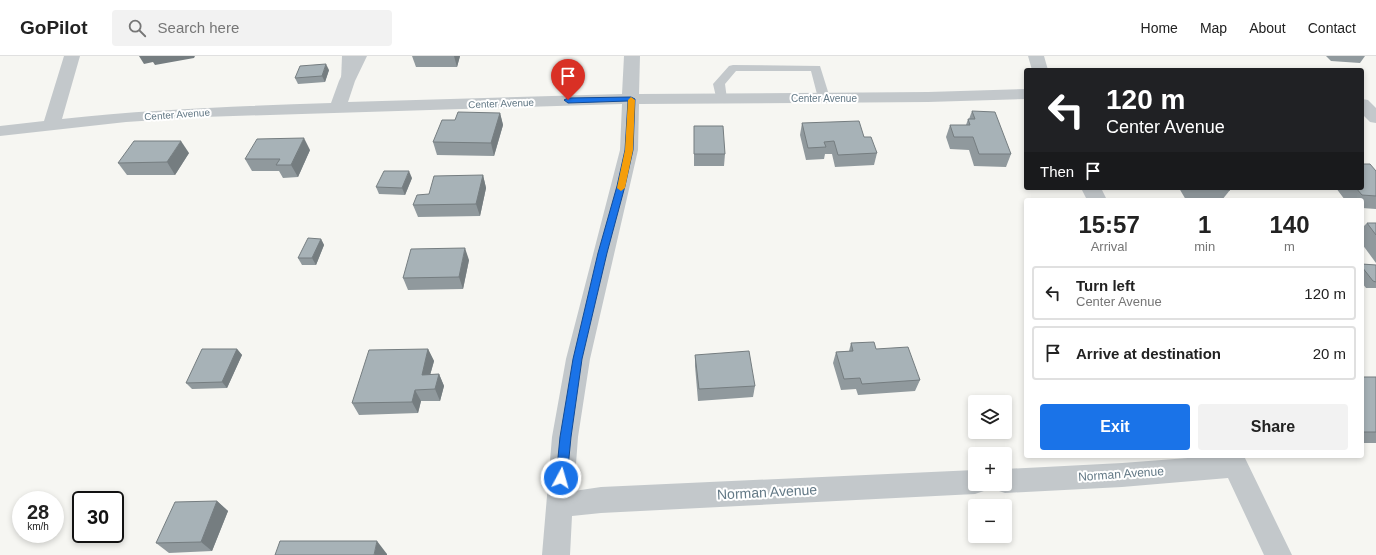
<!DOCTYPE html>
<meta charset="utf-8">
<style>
body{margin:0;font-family:Helvetica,sans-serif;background:#f2f2f2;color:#222;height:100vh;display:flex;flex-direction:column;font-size:15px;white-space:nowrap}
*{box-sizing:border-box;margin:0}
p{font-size:13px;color:#767676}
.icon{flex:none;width:22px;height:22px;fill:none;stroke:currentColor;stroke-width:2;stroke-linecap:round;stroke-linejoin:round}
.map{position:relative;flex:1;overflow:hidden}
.drawer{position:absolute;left:1024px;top:142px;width:340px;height:260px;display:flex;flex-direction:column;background:#fff;border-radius:4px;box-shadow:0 2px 6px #0003}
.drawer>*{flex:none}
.top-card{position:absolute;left:1024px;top:12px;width:340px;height:122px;border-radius:4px;box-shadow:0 2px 6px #0003;background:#202124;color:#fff;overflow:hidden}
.fabs{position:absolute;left:968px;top:339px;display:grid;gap:8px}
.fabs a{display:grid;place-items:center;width:44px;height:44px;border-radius:4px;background:#fff;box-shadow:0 2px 6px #0003;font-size:20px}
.speed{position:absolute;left:12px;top:435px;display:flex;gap:8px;font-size:20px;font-weight:700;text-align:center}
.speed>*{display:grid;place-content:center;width:52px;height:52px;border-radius:50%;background:#fff;box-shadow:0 2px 6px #0003;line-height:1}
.speed small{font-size:10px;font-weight:400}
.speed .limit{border:2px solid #111;border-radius:6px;background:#fff;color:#111}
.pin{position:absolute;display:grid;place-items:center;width:34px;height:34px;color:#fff;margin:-41px -17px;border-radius:50% 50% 50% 0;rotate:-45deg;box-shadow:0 0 4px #0007}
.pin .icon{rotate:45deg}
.me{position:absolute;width:44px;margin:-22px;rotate:6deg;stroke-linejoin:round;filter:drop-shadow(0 0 3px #0008)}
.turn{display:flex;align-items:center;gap:14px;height:84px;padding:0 16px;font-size:18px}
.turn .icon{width:52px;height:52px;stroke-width:2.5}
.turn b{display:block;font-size:28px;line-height:34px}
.then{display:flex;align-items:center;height:38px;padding:0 16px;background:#0003;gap:8px;font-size:15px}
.eta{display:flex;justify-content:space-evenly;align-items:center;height:68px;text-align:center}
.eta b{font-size:24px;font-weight:700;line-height:28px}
.action{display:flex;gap:8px;margin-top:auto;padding:8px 16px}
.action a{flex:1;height:46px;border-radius:4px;background:#1a73e8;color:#fff;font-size:16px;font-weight:700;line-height:46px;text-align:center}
.action a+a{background:#f2f2f2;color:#222}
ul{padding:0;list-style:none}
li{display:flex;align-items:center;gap:12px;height:54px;margin:0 8px 6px;padding:0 8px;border:2px solid #e0e0e0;border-radius:4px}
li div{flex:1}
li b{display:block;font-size:15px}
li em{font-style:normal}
header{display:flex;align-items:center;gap:24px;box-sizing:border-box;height:56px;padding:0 20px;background:#fff;border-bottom:1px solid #e0e0e0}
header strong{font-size:19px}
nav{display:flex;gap:22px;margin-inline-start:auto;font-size:14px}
.search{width:280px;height:36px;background:#f2f2f2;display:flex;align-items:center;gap:10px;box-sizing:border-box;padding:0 14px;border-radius:4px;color:#767676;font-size:15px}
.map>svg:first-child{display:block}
</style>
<header>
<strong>GoPilot</strong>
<div class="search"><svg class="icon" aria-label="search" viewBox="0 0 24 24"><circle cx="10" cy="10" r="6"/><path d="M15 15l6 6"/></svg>Search here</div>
<nav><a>Home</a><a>Map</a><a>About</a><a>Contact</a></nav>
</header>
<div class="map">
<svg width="1376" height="499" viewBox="0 0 1376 499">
<rect width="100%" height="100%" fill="#f6f6f2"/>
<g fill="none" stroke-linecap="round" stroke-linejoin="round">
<!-- service -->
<g fill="#c3c8cb" fill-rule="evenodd">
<polygon points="342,0 352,0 353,25 351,27 347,28 341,25"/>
<polygon points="733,9 820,10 830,42 828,44 820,44 818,42 811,15 736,15 725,28 727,43 725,45 717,45 713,28 729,10"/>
</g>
<!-- minor -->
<g fill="#c3c8cb" fill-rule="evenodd">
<path d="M64 0H80L62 63C152 53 241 50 331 47L339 25 351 0H367L355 25 348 46 622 38 624 0H640L639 38 928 36 1026 33V43L928 46 639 48 638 94 590 303 578 381 574 435 601 431 975 414V428H987L984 435 975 438 601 457 572 460 570 499H542L552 381 566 303 620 94 622 48 203 61 126 66 0 80V70L44 65Z"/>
<polygon points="1028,0 1044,0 1048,14 1032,14"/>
<polygon points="1362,43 1368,44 1376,52 1376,67 1370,66 1362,58"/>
<polygon points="1081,132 1101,132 1107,144 1087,144"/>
<polygon points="1214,400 1244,400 1292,499 1264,499 1228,422 1122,431 1005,437 996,434 993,428 1005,428 1005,413 1122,407"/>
</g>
</g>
<!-- wall -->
<g fill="#90999d">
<polygon points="412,0 460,0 457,11 416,11"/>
<polygon points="1326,0 1365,0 1360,7 1331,5"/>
<polygon points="329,14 325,26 298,28 295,22"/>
<polygon points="972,55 1011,98 1006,111 974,110 969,94 950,93 946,81 950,69 966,69 968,63 969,63"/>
<polygon points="500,57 503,69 494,100 437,99 433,86 455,64"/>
<polygon points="802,67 864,81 877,97 874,109 835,111 832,98 825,98 824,103 806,104 800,79"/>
<polygon points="694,70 725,98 724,110 694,110"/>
<polygon points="310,94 298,121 283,122 279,115 252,115 245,103"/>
<polygon points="189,97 175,119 127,119 118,107"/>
<polygon points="1376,115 1376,153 1362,152 1362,144 1345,144 1336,132 1362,132"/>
<polygon points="483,119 486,132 480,160 418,161 413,149 429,138"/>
<polygon points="412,122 405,139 379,138 376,131"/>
<polygon points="1179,132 1229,132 1230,134 1222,144 1186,144"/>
<polygon points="1367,167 1376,167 1376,207 1362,188 1362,172"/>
<polygon points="321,183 324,189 316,209 302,209 298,202"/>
<polygon points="469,204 463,233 408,234 403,222"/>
<polygon points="1362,208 1376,209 1376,232 1366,232 1362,227"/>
<polygon points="851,287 876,293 920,324 915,335 858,339 856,333 841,334 833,307 836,296 849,295"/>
<polygon points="237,293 242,299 227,332 192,333 186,327"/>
<polygon points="428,293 434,305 430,319 439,318 444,330 440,345 421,345 418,357 359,359 352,347"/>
<polygon points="695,299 755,330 753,341 698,345 695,310"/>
<rect x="1362" y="321" width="14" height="66"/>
<polygon points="217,445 228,455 212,495 169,497 156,487"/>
</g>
<!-- shaded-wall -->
<g fill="#757d80">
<polygon points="139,0 195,0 194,2 155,9 153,6 144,8"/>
<polygon points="454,0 460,0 457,11"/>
<polygon points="326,8 329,14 325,26 322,20"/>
<polygon points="500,57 503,69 494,100 491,87"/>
<polygon points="304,82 310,94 298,121 291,109"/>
<polygon points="181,85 189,97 175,119 167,106"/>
<polygon points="409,115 412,122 405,139 402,132"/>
<polygon points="483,119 486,132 480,160 476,148"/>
<polygon points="321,183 324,189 316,209 312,202"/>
<polygon points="465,192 469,204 463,233 459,221"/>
<polygon points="237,293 242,299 227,332 222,326"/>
<polygon points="428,293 434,305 427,330 422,319"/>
<polygon points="439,318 444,330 440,345 435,333"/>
<polygon points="415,334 421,345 418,357 412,346"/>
<polygon points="217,445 228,455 212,495 201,486"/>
<polygon points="377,485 387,498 387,499 374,499"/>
</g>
<!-- building -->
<g fill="#a7b2b7" stroke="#757d80">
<polygon points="326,8 322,20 295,22 300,10"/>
<polygon points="972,55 995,56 1011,98 979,98 973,81 954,81 950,69 970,69 968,63 975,63"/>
<polygon points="458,56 500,57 491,87 433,86 442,64 455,64"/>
<polygon points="859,65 864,81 871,81 877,97 838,99 834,85 824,86 826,91 808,92 802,67"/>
<polygon points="694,70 723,70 725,98 694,98"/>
<polygon points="304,82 291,109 276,109 280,103 245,103 257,83"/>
<polygon points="134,85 181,85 167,106 118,107"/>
<polygon points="1362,108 1370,108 1376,115 1376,140 1362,139 1356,132 1362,132"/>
<polygon points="384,115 409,115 402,132 376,131"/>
<polygon points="483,119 476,148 413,149 417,139 429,138 434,120"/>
<polygon points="1194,132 1229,132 1230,134"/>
<polygon points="1367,167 1376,167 1376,179"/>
<polygon points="308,182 321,183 312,202 298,202"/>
<polygon points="465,192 459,221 403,222 411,193"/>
<polygon points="1362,208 1376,209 1376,226 1373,225 1362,211"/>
<polygon points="874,286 876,293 908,291 920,324 862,328 860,322 844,323 836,296 853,295 851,287"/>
<polygon points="202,293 237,293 222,326 186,327"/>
<polygon points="428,293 422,319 439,318 435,333 415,334 412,346 352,347 369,294"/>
<polygon points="749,295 755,330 699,333 695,299"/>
<rect x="1362" y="321" width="14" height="55"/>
<polygon points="217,445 201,486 156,487 175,446"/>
<polygon points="280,485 377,485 374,499 275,499"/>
</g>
<!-- route -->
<polygon fill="#1a73e8" stroke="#114b97" points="631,41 635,43 633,94 625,130 607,197 582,303 571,381 567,422 565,425 561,427 557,425 556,422 560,381 573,303 598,197 617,130 625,94 628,45 568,47 564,44 568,42"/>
<!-- slow -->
<polygon fill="#f59e0b" points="631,41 635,44 633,94 625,132 621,135 617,132 625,94 628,44"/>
<g text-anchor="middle" stroke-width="4" stroke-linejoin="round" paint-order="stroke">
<!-- far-street labels -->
<g font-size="10" fill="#637986" stroke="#fff">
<text x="824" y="46">Center Avenue</text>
<text transform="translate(501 47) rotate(-2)" y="4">Center Avenue</text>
<text transform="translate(177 58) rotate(-4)" y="4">Center Avenue</text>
</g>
<!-- street labels -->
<g font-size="12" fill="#637986" stroke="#fff">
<text transform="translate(1121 418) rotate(-4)" y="4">Norman Avenue</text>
</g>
<!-- near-street labels -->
<g font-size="14" fill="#637986" stroke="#fff">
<text transform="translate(767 436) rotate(-3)" y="5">Norman Avenue</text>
</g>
</g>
</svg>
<div class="fabs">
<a><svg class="icon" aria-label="layers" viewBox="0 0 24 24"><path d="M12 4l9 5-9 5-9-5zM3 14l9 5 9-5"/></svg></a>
<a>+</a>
<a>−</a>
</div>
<div class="speed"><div>28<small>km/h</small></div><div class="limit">30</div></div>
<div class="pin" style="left:568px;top:44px;background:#d93025"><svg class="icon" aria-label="arrive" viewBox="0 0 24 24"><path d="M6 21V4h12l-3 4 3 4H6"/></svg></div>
<svg class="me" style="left:561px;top:422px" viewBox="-20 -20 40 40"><circle r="17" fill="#1a73e8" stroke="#fff" stroke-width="3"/><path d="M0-11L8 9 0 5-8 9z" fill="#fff"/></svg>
<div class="top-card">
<div class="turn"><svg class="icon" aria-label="left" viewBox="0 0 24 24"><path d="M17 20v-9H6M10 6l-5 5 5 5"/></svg><div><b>120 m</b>Center Avenue</div></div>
<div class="then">Then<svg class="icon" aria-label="arrive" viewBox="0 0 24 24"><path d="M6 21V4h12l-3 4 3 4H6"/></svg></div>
</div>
<section class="drawer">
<div class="eta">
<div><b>15:57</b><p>Arrival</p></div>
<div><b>1</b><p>min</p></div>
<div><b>140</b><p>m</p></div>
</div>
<ul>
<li><svg class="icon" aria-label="left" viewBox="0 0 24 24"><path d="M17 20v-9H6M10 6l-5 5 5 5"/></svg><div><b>Turn left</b><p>Center Avenue</p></div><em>120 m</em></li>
<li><svg class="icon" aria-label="arrive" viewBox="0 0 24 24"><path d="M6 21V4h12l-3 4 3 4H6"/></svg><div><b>Arrive at destination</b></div><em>20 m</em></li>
</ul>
<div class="action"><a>Exit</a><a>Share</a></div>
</section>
</div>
